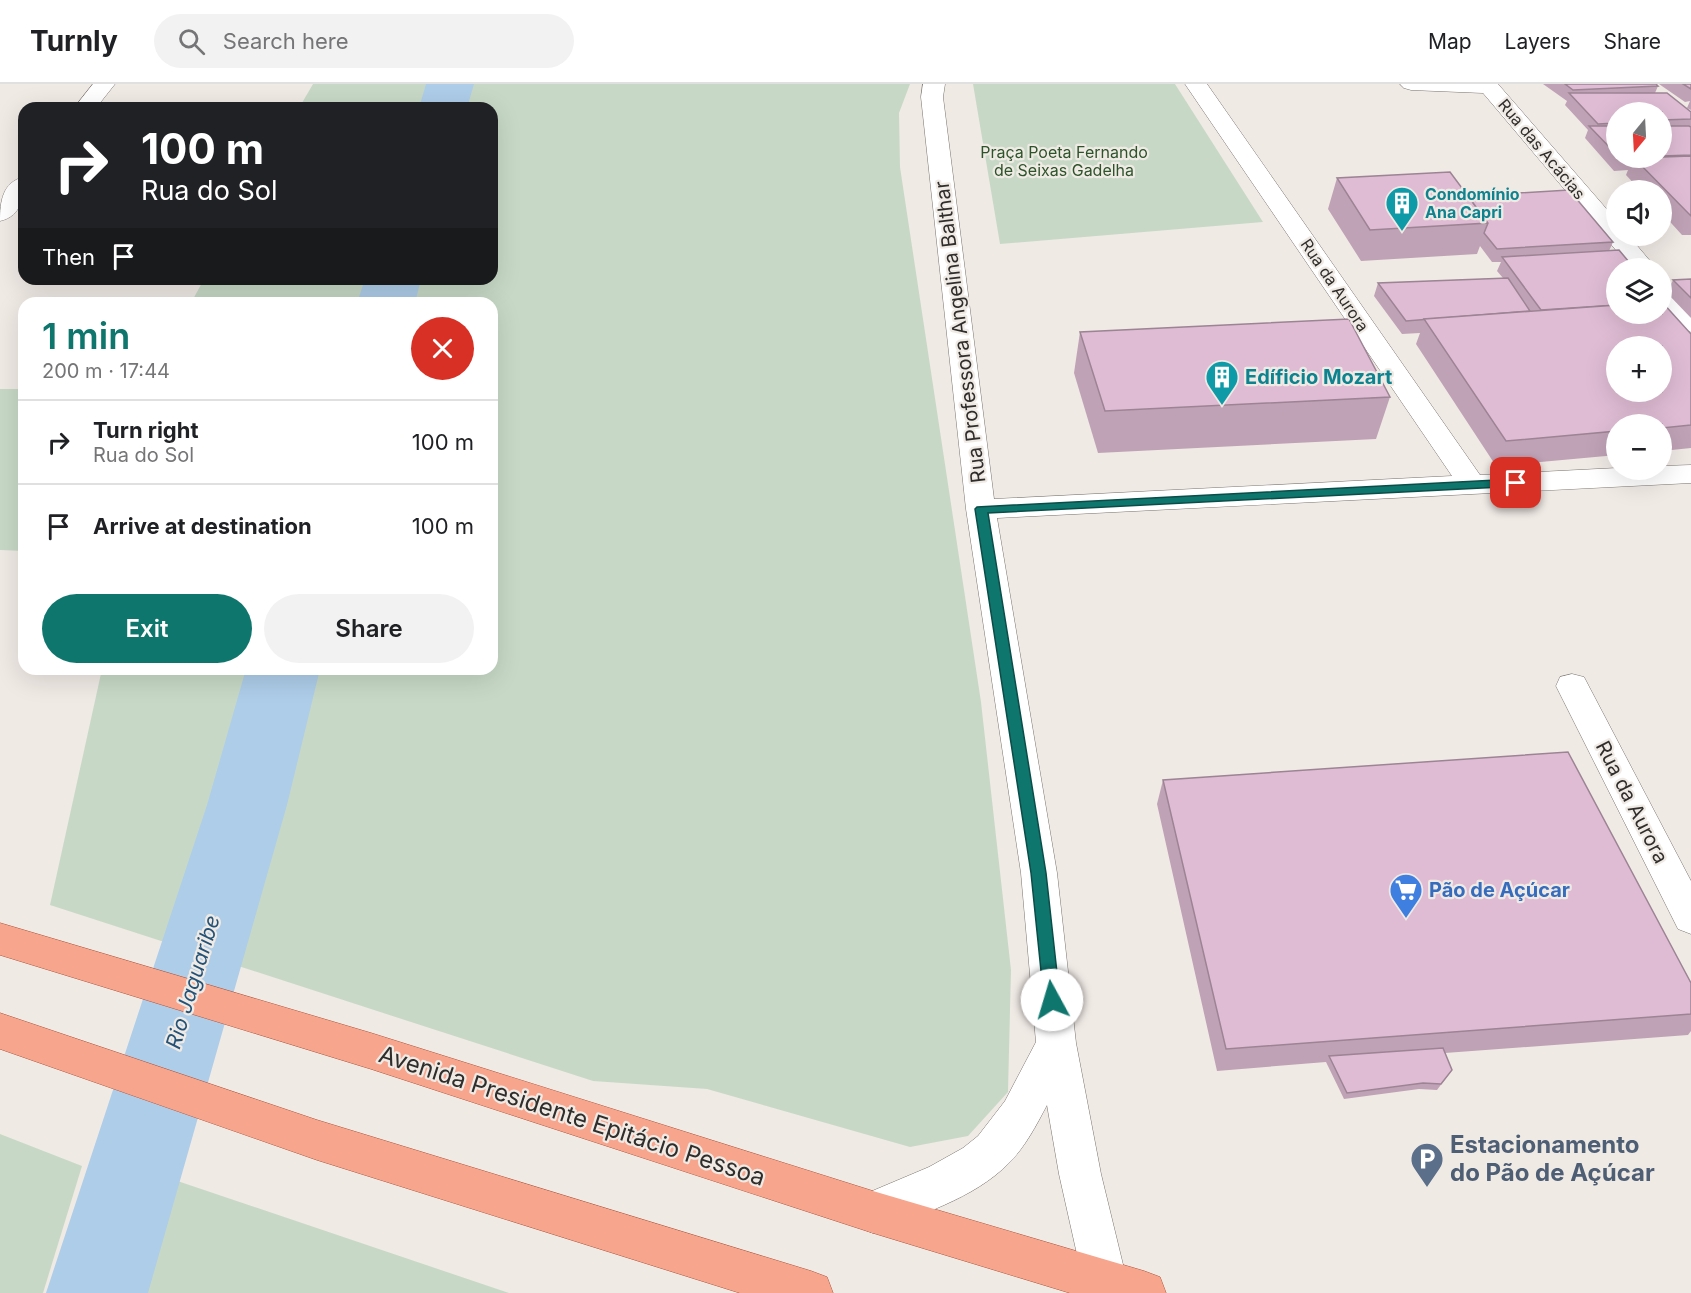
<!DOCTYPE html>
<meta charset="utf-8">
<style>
body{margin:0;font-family:Inter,sans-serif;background:#f2f2f2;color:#202124;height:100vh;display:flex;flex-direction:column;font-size:22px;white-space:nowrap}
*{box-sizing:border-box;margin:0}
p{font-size:20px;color:#757577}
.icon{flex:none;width:33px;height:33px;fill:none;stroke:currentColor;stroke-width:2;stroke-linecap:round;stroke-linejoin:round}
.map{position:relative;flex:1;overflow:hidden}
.drawer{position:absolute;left:18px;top:213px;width:480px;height:378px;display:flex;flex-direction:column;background:#fff;border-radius:18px;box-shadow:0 6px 24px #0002}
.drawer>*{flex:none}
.guide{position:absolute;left:18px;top:18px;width:480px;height:183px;border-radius:18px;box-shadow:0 6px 24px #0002;background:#202124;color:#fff;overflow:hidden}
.needle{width:39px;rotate:198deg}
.fabs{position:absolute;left:1606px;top:18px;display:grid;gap:12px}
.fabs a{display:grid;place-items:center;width:66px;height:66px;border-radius:50%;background:#fff;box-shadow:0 6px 24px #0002;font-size:30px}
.pin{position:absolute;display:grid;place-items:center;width:51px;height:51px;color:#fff;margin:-26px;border-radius:12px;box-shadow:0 3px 9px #0006}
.me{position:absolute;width:66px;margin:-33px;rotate:354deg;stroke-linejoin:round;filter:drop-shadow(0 0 4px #0008)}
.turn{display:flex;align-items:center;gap:21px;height:126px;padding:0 24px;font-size:27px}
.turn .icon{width:78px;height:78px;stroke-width:2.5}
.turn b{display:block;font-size:42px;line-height:51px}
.then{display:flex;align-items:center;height:57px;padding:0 24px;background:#0003;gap:12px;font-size:22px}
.round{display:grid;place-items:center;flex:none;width:63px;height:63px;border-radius:32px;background:#f2f2f2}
.head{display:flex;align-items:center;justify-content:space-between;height:102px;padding:0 24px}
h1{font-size:36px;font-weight:600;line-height:45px;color:#0f766e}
.cta{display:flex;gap:12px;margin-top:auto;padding:12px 24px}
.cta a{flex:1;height:69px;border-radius:36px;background:#0f766e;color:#fff;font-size:24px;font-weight:600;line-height:69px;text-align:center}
.cta a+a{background:#f2f2f2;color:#202124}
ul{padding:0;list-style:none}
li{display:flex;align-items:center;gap:18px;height:84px;padding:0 24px;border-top:2px solid #e0e0e0}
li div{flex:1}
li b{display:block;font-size:22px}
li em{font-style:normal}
header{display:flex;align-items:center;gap:36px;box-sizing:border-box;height:84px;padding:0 30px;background:#fff;border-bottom:2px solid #e0e0e0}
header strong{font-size:28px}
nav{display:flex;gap:33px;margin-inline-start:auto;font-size:21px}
.search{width:420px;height:54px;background:#f2f2f2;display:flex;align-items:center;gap:15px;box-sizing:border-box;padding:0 21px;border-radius:33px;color:#757577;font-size:22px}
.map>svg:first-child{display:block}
</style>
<header>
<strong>Turnly</strong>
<div class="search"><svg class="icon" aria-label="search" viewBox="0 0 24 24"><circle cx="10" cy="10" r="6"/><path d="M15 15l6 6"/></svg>Search here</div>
<nav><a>Map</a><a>Layers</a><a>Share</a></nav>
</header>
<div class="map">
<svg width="1691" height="1209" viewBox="0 0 1691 1209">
<rect width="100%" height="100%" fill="#f0eae5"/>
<!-- green -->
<g fill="#c7d9c6">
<polygon points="313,0 910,0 899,29 900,83 981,618 1011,886 1008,1008 968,1052 910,1063 707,1005 593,997 50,821 102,585 492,585 492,219 191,219 204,195 492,195 492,24 299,24"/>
<polygon points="973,0 1175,0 1263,138 1000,160"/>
<polygon points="0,305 24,305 24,467 0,466"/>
<polygon points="0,1050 82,1082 43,1209 0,1209"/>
<polygon points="136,1083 509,1209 97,1209"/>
</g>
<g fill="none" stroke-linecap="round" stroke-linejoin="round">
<!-- river -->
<g fill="#aecde9" fill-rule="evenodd">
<polygon points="426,0 474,0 467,24 419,24"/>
<polygon points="365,195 421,195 415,219 357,219"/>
<polygon points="246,585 320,585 287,721 148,1209 46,1209 207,721"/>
</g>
<defs>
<g id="minor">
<polygon points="93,0 115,0 96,24 74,24"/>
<path d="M923 0H945L943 13 994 415 1452 392 1185 0H1207L1480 391 1617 384 1662 386V382L1691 381V399L997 434 1057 789 1076 959 1101 1090 1127 1197 1122 1209H1088L1083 1197 1059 1090 1047 1021C1036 1042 1025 1063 1009 1079 974 1115 918 1131 873 1149L858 1143 851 1128 858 1113 929 1083 963 1064 978 1052 1005 1017 1036 958 1021 789 966 425 921 13Z"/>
<polygon points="1400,0 1498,0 1617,137 1617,152 1629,152 1656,184 1631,184 1483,9 1411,6 1404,4"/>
<path d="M24 93C24 112 22 132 0 137 0 118 2 98 24 93Z"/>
<polygon points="1662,198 1671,201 1691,224 1691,248 1682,245 1662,222"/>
<polygon points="1572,590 1584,593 1691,797 1691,850 1678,845 1556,602 1560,593"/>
</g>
<g id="major">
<polygon points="0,839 371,949 873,1107 1144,1187 1160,1193 1166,1209 1070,1209 873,1149 371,985 0,871"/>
<polygon points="0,929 317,1036 811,1187 827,1193 833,1209 740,1209 317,1076 0,965"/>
</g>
</defs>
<!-- minor casing -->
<use href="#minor" stroke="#79746f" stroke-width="1"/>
<!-- major casing -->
<use href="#major" stroke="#ae543a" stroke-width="1"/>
<!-- minor -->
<use href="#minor" fill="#fff" fill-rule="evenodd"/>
<!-- major -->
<use href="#major" fill="#f7a58d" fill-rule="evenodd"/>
</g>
<!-- wall -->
<g fill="#c0a2b6" fill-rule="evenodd">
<path d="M1543 0H1656L1658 2 1655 9 1691 28V151H1682L1662 129V106H1640L1626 91 1628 86 1614 87 1585 54 1588 46 1565 21 1567 17ZM1617 28H1662V74H1617Z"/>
<polygon points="1659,0 1691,0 1691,26 1687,24 1690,17 1685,18"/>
<polygon points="1337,94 1468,112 1613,158 1609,167 1617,184 1691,250 1691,364 1662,367 1662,340 1617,340 1617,371 1496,382 1416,260 1420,249 1402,250 1374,212 1378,199 1503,194 1497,187 1501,178 1492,178 1480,162 1477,170 1361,177 1328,125"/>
<polygon points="1691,195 1691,234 1667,209 1673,196"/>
<polygon points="1080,248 1390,313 1376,355 1098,369 1074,289"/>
<polygon points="1163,696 1691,899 1691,947 1688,951 1445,969 1452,986 1437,1006 1419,1005 1344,1015 1326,978 1217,987 1157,720"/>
</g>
<!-- building -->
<g fill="#dfbcd4" stroke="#9c8494" stroke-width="1.5" fill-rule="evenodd">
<polygon points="1565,0 1656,0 1658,2 1573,6"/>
<polygon points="1683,0 1691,0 1691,5"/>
<polygon points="1569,9 1667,9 1691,28 1691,35 1662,36 1662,28 1617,28 1617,39 1598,40"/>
<polygon points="1589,42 1617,42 1617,71"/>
<polygon points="1662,42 1689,42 1691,43 1691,71 1662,72"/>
<polygon points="1691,72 1691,132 1634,74"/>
<polygon points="1450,88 1488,139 1370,146 1337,94"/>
<polygon points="1569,106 1613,158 1497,165 1484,149 1488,139 1468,112"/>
<polygon points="1619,166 1634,184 1617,184 1617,221 1541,226 1502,173"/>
<polygon points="1508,194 1530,227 1406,237 1378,199"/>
<polygon points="1691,195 1691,214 1673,196"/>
<path d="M1662 218 1691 250V341L1662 344V340H1617V347L1506 357 1424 235 1617 221V230H1662ZM1617 262H1662V308H1617Z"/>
<polygon points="1349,235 1390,313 1105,327 1080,248"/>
<polygon points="1568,668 1691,899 1691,930 1226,965 1163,696"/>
<polygon points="1443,964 1452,986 1441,1000 1423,999 1347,1009 1329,972"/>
</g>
<!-- route -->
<polygon fill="#0f766e" stroke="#0a4d48" stroke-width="1.5" points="1516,395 1521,397 1521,402 988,429 1046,789 1060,916 1057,922 1052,924 1046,922 1044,916 1031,789 975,425 977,423"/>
<!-- icons -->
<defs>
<symbol id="building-pin" viewBox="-11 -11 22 30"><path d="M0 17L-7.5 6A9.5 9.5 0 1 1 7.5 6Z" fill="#0f9aa8" stroke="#f0eae5"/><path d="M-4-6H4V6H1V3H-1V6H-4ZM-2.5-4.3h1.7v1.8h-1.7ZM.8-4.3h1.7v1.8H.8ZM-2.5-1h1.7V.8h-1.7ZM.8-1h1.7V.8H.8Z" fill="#fff"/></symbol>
<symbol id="supermarket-pin" viewBox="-11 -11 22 30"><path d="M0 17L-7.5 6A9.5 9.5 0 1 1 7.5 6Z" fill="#3f7fe0" stroke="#f0eae5"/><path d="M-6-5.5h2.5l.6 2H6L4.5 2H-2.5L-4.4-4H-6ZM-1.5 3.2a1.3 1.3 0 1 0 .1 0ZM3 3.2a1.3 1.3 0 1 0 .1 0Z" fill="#fff"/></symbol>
<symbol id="parking-pin" viewBox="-11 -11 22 30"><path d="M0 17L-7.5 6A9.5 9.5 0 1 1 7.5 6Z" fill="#5c6f8a" stroke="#f0eae5"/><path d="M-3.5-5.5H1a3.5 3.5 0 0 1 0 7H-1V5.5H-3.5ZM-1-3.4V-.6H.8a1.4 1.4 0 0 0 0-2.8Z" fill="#fff"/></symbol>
</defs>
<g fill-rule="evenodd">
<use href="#building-pin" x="1383" y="100" width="38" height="52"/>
<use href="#building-pin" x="1203" y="274" width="38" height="52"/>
<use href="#supermarket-pin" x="1387" y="787" width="38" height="52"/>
<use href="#parking-pin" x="1408" y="1056" width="38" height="52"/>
</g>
<g text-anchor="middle" stroke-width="4.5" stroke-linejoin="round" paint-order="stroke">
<!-- far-street labels -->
<g font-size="16" fill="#302e2c" stroke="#f0eae5">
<text transform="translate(1542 65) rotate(50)" y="6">Rua das Acácias</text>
<text transform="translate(1335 201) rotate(56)" y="6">Rua da Aurora</text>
</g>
<!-- far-park labels -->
<g font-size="16" fill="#2c542a" stroke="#f0eae5">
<text x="1064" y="74">Praça Poeta Fernando<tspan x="1064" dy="18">de Seixas Gadelha</tspan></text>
</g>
<!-- far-culture labels -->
<g font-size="16" font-weight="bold" fill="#0d838f" stroke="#f0eae5" text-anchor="start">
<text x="1425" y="116">Condomínio<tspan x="1425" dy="18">Ana Capri</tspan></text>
</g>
<!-- street labels -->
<g font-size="20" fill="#302e2c" stroke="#f0eae5">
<text transform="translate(960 248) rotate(-97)" y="7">Rua Professora Angelina Balthar</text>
<text transform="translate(1632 718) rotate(63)" y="7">Rua da Aurora</text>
</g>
<!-- culture labels -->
<g font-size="20" font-weight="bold" fill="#0d838f" stroke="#f0eae5" text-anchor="start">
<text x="1245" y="300">Edíficio Mozart</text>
</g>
<!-- shop labels -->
<g font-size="20" font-weight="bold" fill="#366cbe" stroke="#f0eae5" text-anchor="start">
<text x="1429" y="813">Pão de Açúcar</text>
</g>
<!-- water labels -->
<g font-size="21" font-style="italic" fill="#235278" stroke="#f0eae5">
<text transform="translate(193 898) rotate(-73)" y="7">Rio Jaguaribe</text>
</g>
<!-- near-street labels -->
<g font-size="24" fill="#302e2c" stroke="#f0eae5">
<text transform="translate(572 1032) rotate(18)" y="8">Avenida Presidente Epitácio Pessoa</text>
</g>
<!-- near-service labels -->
<g font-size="24" font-weight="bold" fill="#4e5e75" stroke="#f0eae5" text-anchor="start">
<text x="1450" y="1069">Estacionamento<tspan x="1450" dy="28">do Pão de Açúcar</tspan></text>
</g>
</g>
</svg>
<div class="fabs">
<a><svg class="needle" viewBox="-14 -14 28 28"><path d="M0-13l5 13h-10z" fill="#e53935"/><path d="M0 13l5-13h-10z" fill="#757577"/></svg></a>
<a><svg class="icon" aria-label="sound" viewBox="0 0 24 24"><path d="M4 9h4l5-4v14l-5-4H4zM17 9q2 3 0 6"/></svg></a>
<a><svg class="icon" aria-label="layers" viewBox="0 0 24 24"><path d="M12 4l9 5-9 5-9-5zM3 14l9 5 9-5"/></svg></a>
<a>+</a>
<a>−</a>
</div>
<div class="pin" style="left:1516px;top:399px;background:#d93025"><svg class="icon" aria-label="arrive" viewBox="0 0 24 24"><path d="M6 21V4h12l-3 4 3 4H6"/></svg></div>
<svg class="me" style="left:1052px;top:916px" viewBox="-20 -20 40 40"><circle r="19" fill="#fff"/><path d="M0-13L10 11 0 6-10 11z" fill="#0f766e"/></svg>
<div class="guide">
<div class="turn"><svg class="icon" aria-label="right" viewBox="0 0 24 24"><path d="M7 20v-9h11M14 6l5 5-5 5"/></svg><div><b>100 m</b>Rua do Sol</div></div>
<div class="then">Then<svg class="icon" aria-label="arrive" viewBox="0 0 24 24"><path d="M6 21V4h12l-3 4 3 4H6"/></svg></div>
</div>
<section class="drawer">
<div class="head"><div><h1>1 min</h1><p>200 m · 17:44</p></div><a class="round" style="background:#d93025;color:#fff"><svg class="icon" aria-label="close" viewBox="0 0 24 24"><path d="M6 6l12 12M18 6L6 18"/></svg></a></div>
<ul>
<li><svg class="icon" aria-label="right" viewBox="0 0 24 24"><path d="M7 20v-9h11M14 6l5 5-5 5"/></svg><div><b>Turn right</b><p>Rua do Sol</p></div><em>100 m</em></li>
<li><svg class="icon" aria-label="arrive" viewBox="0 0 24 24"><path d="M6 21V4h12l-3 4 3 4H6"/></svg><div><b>Arrive at destination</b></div><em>100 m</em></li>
</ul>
<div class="cta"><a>Exit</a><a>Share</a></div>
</section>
</div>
